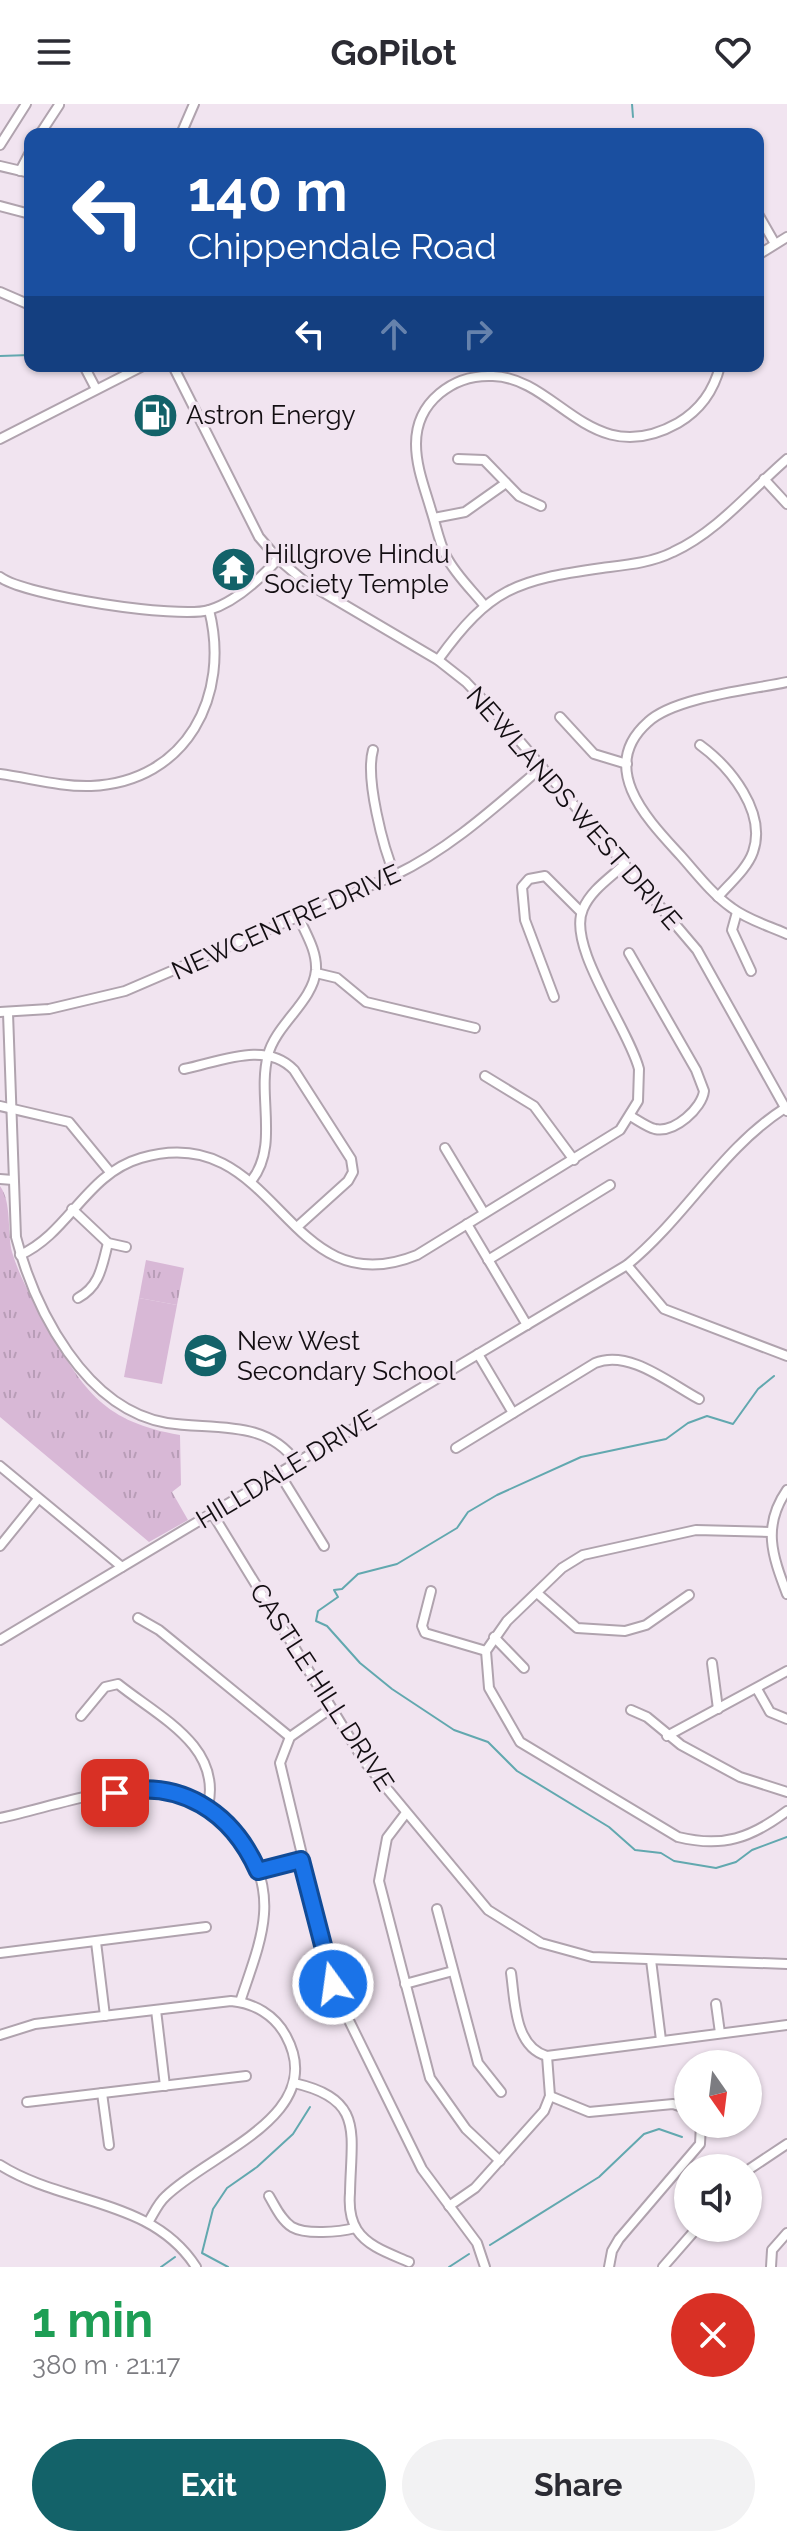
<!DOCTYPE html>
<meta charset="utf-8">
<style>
body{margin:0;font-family:Raleway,sans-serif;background:#f2f2f3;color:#2b2b33;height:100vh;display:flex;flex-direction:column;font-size:30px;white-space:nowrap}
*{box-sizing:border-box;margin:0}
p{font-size:26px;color:#7c7c81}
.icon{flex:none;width:44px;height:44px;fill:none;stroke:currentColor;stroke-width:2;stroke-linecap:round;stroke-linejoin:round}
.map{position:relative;height:2163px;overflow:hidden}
.side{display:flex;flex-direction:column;background:#fff;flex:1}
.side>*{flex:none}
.top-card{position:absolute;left:24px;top:24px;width:740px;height:244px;border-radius:16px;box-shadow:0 2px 6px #0004;background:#1a4fa0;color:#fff;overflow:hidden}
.needle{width:52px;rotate:166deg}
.fabs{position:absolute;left:674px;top:1946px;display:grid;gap:16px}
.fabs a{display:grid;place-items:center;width:88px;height:88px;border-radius:50%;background:#fff;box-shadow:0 2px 6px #0004;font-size:40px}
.pin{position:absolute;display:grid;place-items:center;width:68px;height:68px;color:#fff;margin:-34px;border-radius:16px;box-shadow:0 4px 12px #0006}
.me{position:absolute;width:88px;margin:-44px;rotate:346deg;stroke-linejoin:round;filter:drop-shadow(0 0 6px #0008)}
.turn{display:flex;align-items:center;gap:28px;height:168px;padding:0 32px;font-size:36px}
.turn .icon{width:104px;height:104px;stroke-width:2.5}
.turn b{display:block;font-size:56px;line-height:68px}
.lanes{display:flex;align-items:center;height:76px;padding:0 32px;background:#0003;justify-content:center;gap:40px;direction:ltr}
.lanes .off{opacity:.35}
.round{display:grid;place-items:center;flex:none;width:84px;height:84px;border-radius:42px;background:#f2f2f3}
.head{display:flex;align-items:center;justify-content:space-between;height:136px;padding:0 32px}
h1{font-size:48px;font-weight:700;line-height:60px;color:#1e9e55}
.cta{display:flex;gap:16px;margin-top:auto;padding:16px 32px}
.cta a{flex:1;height:92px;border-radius:48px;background:#136269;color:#fff;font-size:32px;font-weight:700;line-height:92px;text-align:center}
.cta a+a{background:#f2f2f3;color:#2b2b33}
header{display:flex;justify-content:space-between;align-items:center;height:104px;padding:0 32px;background:#fff;font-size:36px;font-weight:700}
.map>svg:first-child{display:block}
</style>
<header><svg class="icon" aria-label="menu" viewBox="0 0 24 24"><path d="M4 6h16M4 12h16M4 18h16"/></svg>GoPilot<svg class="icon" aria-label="heart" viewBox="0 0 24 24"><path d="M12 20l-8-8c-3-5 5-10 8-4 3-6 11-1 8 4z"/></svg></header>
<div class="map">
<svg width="787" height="2163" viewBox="0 0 787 2163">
<defs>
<pattern id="grass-tufts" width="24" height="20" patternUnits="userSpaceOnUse" patternTransform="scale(2)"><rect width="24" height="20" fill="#d8b8d6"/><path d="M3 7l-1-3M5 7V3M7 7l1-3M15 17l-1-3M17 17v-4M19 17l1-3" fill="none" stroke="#b89db7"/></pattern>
</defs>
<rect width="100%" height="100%" fill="#f1e4f0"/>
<!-- grass -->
<g fill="url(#grass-tufts)">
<path d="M0 1082C12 1098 7 1128 12 1148 20 1175 35 1200 49 1225 84 1288 105 1318 180 1331L181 1381 172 1388 188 1416 149 1438 0 1313Z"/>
<polygon points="146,1156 184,1164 177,1201 139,1194"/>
</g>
<!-- garden -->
<polygon fill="#d8b8d6" points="139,1194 177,1201 162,1280 124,1273"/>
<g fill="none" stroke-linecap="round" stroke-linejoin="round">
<!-- stream -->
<g stroke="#62a8af" stroke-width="2">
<polyline points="632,0 633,13"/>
<polyline points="0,252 30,251"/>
<polyline points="774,1272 758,1285 733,1320 707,1312 688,1319 666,1335 581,1353 497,1391 468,1408 457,1424 397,1460 358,1470 342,1485 334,1486 338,1493 318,1507 316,1517 327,1522 360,1559 392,1585 454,1626 488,1638 517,1667 609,1723 635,1746 661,1749 674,1757 716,1764 736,1758 752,1746 787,1733"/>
<polyline points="490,2141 599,2073 644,2030 659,2025 682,2033"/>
<polyline points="161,2163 175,2153"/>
<polyline points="228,2163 202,2149 213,2105 227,2084 257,2063 293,2030 310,2003"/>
<polyline points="449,2163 469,2150"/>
</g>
<defs>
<g id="minor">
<polyline points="40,30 59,1"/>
<polyline points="181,30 194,0"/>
<polyline points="0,41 26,0"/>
<polyline points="0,62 30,69"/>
<polyline points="20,67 30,48"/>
<polyline points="0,102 30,110"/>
<polyline points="758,110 774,138"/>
<polyline points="758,151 787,133"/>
<polyline points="0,188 30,201"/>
<polyline points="84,262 96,285"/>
<polyline points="173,262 259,433 278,455 304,477 438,556 466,578 501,615 697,846 787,1007"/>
<polyline points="0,335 143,262"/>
<polyline points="458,355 484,356 519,392 541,402"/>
<polyline points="764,375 787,400"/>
<polyline points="434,414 465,408 506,379"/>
<path d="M0 473C25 492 179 515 209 506 235 498 260 475 278 455"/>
<path d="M484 501C471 485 455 470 446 452 439 438 436 421 431 406 425 385 416 363 416 340 416 298 453 270 493 272 558 274 591 368 678 319 700 306 714 286 720 262"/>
<path d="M438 556C490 484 516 476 602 464 626 461 651 459 673 448 717 428 751 386 787 355"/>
<path d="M787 578C750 586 675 593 648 618 596 664 649 717 681 752 697 770 712 790 732 804 748 816 769 822 787 830"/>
<polyline points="560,613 594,650 627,660"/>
<path d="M700 641C730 663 767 708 753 748 747 765 729 780 718 793"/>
<path d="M373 646C365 674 383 744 395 771"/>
<path d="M0 670C30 674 61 683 91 682 187 678 231 591 209 506"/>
<polyline points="737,808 732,826 751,867"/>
<path d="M629 849 696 966 704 987C702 1004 675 1029 655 1025 647 1023 639 1017 632 1013"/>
<polyline points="316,869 337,874 366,898 475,924"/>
<polyline points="554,893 525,816 522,783 529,775 545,772 581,808"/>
<path d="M0 908 49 905 125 887 395 771C451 744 495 703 542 663"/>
<path d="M8 909 16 1133C35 1206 85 1305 167 1319 213 1326 266 1315 296 1358"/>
<path d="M184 965C219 958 266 936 294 966L351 1055 353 1068 348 1077 297 1123"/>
<polyline points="485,972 534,1002 574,1056"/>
<polyline points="0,1002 69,1018 110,1068"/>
<polyline points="445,1044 484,1109"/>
<polyline points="0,1075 13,1076"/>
<path d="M252 1076C279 1041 257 992 268 951 276 920 313 898 316 866 317 847 306 830 299 814"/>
<polyline points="72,1105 108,1139 126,1143"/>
<polyline points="467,1120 527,1221"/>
<path d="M20 1151C69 1129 86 1070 141 1054 279 1014 284 1205 417 1151L620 1026 638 997 639 965C629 925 566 842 583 805 591 786 610 774 625 760"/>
<polyline points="488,1156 610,1081"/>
<polyline points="627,1161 664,1205 787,1252"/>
<path d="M78 1194C100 1182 102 1162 108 1139"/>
<polyline points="478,1250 513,1309"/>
<path d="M456 1344 595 1259C629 1245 669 1279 699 1295"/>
<polyline points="0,1362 122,1463"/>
<polyline points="279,1369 324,1442"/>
<path d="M787 1386C762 1422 772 1451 787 1490"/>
<polyline points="212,1409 364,1657 488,1806 541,1839 592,1853 787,1860"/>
<path d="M770 1428 696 1426 583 1451 562 1464 507 1517 486 1547 489 1584 520 1638 678 1733C723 1744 751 1734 787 1707"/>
<polyline points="0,1442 38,1395"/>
<polyline points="431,1487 422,1522 425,1529 486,1547"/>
<polyline points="537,1489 577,1524 625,1527 646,1521 689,1491"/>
<polyline points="138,1514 159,1526 290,1633"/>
<polyline points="494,1533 524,1564"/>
<path d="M0 1536 627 1161C686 1113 721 1045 785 1004"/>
<polyline points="712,1559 718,1605"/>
<polyline points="757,1585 770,1608 787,1615"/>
<polyline points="330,1605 290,1633 280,1659 335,1888 422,2065 477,2139 485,2163"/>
<polyline points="631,1606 647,1613 681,1641 740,1673 787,1688"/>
<path d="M81 1612 105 1583 118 1580C159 1613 222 1642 208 1702"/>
<polyline points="667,1632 787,1567"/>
<polyline points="104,1662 115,1689"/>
<polyline points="406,1709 387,1734 379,1777 430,1974 466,2025 500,2057"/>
<path d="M0 1714C46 1704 96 1686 143 1685 209 1684 269 1742 264 1810 262 1839 249 1870 240 1898"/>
<polyline points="258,1767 301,1756"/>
<polyline points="437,1805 478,1959 501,1988"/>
<polyline points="96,1838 105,1912"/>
<polyline points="0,1849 206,1823"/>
<polyline points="651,1856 661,1936"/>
<path d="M511 1869C515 1896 514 1943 547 1952L787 1921"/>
<polyline points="405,1880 453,1867"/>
<polyline points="716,1900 720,1929"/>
<polyline points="156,1906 165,1982"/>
<path d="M0 1931 35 1920 231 1897C254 1899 275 1911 286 1932 329 2011 210 2049 166 2092 158 2099 154 2109 149 2117"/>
<path d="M294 1979C365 1995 351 2029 350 2089 349 2101 350 2115 357 2126 368 2143 391 2150 409 2158"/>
<polyline points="102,1989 109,2041"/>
<polyline points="550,1992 589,2008 673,2000 688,2005"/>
<polyline points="27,1998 246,1972"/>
<path d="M0 2061C63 2101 152 2094 196 2163"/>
<polyline points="748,2066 787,2040"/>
<path d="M269 2092C275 2102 281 2116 292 2123 306 2131 339 2128 355 2124"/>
<polyline points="449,2102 475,2084 544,2007 550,1992 547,1952"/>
<polyline points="609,2163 612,2147 619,2135 700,2040 701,2020"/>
<polyline points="663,2163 697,2124"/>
<polyline points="771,2163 772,2146 787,2129"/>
</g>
</defs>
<!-- minor casing -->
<use href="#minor" stroke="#b0a3ae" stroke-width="12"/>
<!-- minor -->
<use href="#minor" stroke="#fff" stroke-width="8"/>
</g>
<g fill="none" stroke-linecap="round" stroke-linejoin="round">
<defs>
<path id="route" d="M115 1689C180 1674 232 1708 258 1767L301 1756 333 1880"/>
</defs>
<!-- route casing -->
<use href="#route" stroke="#114b97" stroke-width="20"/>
<!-- route -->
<use href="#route" stroke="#1a73e8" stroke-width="14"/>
</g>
<!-- icons -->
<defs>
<symbol id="fuel-disc" viewBox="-11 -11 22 22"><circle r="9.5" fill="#136269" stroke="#f1e4f0"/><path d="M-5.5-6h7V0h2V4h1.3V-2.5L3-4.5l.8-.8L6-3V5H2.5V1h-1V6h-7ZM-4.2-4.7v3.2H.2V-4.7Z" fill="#fff"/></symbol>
<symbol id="temple-disc" viewBox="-11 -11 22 22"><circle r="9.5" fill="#136269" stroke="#f1e4f0"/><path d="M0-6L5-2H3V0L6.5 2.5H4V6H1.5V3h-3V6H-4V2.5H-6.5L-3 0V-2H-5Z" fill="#fff"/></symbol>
<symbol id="school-disc" viewBox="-11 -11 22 22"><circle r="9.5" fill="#136269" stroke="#f1e4f0"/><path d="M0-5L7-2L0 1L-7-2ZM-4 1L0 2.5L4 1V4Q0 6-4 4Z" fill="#fff"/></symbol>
</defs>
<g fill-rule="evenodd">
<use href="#fuel-disc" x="130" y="286" width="51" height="51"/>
<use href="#temple-disc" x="208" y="440" width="51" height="51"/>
<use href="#school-disc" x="180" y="1226" width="51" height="51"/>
</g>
<g text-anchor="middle" stroke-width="7" stroke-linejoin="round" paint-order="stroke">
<!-- poi labels -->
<g font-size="26" fill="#130e12" stroke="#f1e4f0" text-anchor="start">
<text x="186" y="320">Astron Energy</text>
<text x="264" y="459">Hillgrove Hindu<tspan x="264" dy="30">Society Temple</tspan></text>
<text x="237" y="1246">New West<tspan x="237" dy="30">Secondary School</tspan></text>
</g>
<!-- street labels -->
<g font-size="26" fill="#130e12" stroke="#f1e4f0">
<text transform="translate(574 704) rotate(49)" y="9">NEWLANDS WEST DRIVE</text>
<text transform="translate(286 818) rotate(-24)" y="9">NEWCENTRE DRIVE</text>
<text transform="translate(286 1365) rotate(-31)" y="9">HILLDALE DRIVE</text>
<text transform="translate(322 1583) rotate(57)" y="9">CASTLE HILL DRIVE</text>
</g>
</g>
</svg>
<div class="fabs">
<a><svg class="needle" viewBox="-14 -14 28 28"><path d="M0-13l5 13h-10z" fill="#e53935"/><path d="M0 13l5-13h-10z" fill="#7c7c81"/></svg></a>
<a><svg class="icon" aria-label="sound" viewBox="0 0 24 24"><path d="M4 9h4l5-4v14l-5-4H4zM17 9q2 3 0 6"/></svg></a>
</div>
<div class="pin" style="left:115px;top:1689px;background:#d93025"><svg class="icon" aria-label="arrive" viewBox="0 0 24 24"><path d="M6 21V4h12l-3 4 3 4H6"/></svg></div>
<svg class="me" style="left:333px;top:1880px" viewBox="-20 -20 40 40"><circle r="17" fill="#1a73e8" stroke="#fff" stroke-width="3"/><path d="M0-11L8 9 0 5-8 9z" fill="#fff"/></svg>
<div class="top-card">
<div class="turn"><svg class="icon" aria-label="left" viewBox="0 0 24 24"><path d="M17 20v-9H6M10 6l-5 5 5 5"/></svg><div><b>140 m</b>Chippendale Road</div></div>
<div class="lanes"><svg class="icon" aria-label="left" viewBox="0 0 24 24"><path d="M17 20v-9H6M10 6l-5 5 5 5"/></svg><svg class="icon off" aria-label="ahead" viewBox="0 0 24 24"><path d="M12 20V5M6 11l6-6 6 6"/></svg><svg class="icon off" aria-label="right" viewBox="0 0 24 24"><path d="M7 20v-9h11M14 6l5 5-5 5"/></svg></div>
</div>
</div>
<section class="side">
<div class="head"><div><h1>1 min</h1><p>380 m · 21:17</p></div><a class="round" style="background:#d93025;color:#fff"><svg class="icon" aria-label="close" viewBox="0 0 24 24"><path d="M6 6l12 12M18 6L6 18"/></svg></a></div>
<div class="cta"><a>Exit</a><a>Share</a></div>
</section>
